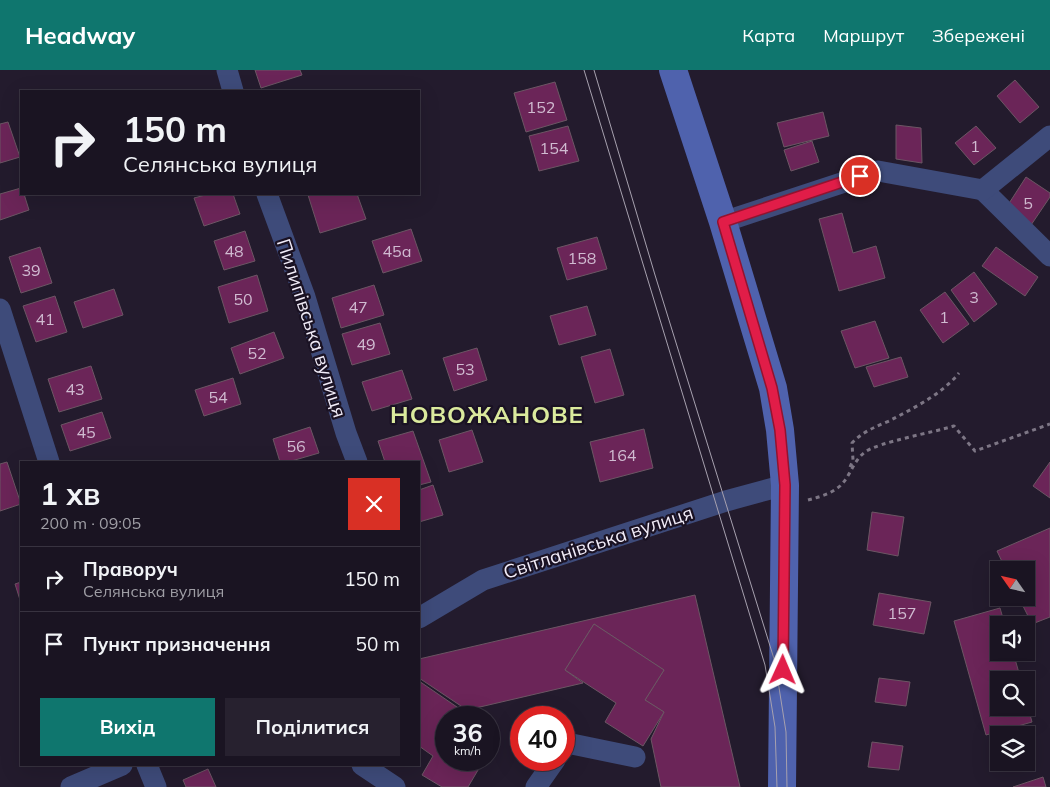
<!DOCTYPE html>
<html lang="uk">
<meta charset="utf-8">
<style>
body{margin:0;font-family:Mulish,sans-serif;background:#27212f;color:#f1f3f6;height:100vh;display:flex;flex-direction:column;font-size:19px;white-space:nowrap}
*{box-sizing:border-box;margin:0}
p{font-size:16px;color:#9f9ea5}
.icon{flex:none;width:28px;height:28px;fill:none;stroke:currentColor;stroke-width:2;stroke-linecap:round;stroke-linejoin:round}
.map{position:relative;flex:1;overflow:hidden}
.sheet{position:absolute;left:20px;top:391px;width:400px;height:305px;display:flex;flex-direction:column;background:#1a1422;border-radius:0px;box-shadow:0 5px 20px #0002,0 0 0 1px #383340}
.sheet>*{flex:none}
.guide{position:absolute;left:20px;top:20px;width:400px;height:105px;border-radius:0px;box-shadow:0 5px 20px #0002,0 0 0 1px #383340;background:#1a1422;color:#f1f3f6;overflow:hidden}
.needle{width:32px;rotate:304deg}
.tools{position:absolute;left:990px;top:491px;display:grid;gap:10px}
.tools a{display:grid;place-items:center;width:45px;height:45px;border-radius:0px;background:#1a1422;box-shadow:0 5px 20px #0002,0 0 0 1px #383340;font-size:25px}
.speed{position:absolute;left:435px;top:636px;display:flex;gap:10px;font-size:25px;font-weight:700;text-align:center}
.speed>*{display:grid;place-content:center;width:65px;height:65px;border-radius:50%;background:#1a1422;box-shadow:0 5px 20px #0002,0 0 0 1px #383340;line-height:1}
.speed small{font-size:12px;font-weight:400}
.speed .limit{border:8px solid #d22;background:#fff;color:#111}
.pin{position:absolute;display:grid;place-items:center;width:42px;height:42px;color:#fff;margin:-21px;border:2px solid #fff;border-radius:50%;box-shadow:0 1px 5px #0007}
.me{position:absolute;width:55px;margin:-28px;rotate:1deg;stroke-linejoin:round;filter:drop-shadow(0 0 4px #0008)}
.turn{display:flex;align-items:center;gap:18px;height:105px;padding:0 20px;font-size:22px}
.turn .icon{width:65px;height:65px;stroke-width:2.5}
.turn b{display:block;font-size:35px;line-height:42px}
.round{display:grid;place-items:center;flex:none;width:52px;height:52px;border-radius:0px;background:#27212f}
.overview{display:flex;align-items:center;justify-content:space-between;height:85px;padding:0 20px}
h1{font-size:30px;font-weight:700;line-height:38px}
.action{display:flex;gap:10px;margin-top:auto;padding:10px 20px}
.action a{flex:1;height:58px;border-radius:0px;background:#0f766e;color:#fff;font-size:20px;font-weight:700;line-height:58px;text-align:center}
.action a+a{background:#27212f;color:#f1f3f6}
ul{padding:0;list-style:none}
li{display:flex;align-items:center;gap:15px;height:65px;padding:0 20px;border-top:1px solid #383340}
li div{flex:1}
li b{display:block;font-size:19px}
li em{font-style:normal}
header{display:flex;align-items:center;gap:30px;box-sizing:border-box;height:70px;padding:0 25px;background:#0f766e;color:#fff}
header strong{font-size:24px}
nav{display:flex;gap:28px;margin-inline-start:auto;font-size:18px}
.map>svg:first-child{display:block}
</style>
<header>
<strong>Headway</strong>
<nav><a>Карта</a><a>Маршрут</a><a>Збережені</a></nav>
</header>
<div class="map">
<svg width="1050" height="717" viewBox="0 0 1050 717">
<rect width="100%" height="100%" fill="#231b2d"/>
<!-- building -->
<g fill="#6b2558" stroke="#6c5664">
<polygon points="255,0 300,0 302,5 261,18"/>
<polygon points="1015,10 1039,37 1020,53 997,26"/>
<polygon points="555,12 567,50 526,62 514,23"/>
<polygon points="823,42 829,66 784,77 777,53"/>
<polygon points="8,52 20,87 0,93 0,54"/>
<polygon points="896,55 921,58 922,93 896,89"/>
<polygon points="568,56 579,91 539,101 529,66"/>
<polygon points="976,56 996,78 974,95 955,73"/>
<polygon points="812,71 819,92 791,101 784,80"/>
<polygon points="1026,107 1050,123 1050,127 1031,155 1006,138"/>
<polygon points="21,118 21,124 24,124 29,140 0,150 0,124"/>
<polygon points="209,124 233,124 240,144 204,156 194,128"/>
<polygon points="313,124 357,124 366,149 320,163 308,125"/>
<polygon points="842,143 853,183 876,176 885,208 839,221 819,149"/>
<polygon points="411,159 422,191 383,203 372,171"/>
<polygon points="245,161 255,191 224,200 214,171"/>
<polygon points="597,167 607,199 567,210 557,178"/>
<polygon points="40,177 52,213 21,223 9,187"/>
<polygon points="996,177 1038,207 1025,226 982,196"/>
<polygon points="974,202 997,234 974,252 951,220"/>
<polygon points="257,205 268,241 229,253 218,217"/>
<polygon points="374,215 384,245 341,258 332,228"/>
<polygon points="114,219 123,245 83,258 74,232"/>
<polygon points="945,222 969,254 943,273 920,240"/>
<polygon points="55,226 67,262 36,272 23,236"/>
<polygon points="587,236 596,265 559,275 550,246"/>
<polygon points="875,251 889,288 855,298 841,261"/>
<polygon points="380,253 390,284 352,295 342,264"/>
<polygon points="274,262 284,288 240,304 231,278"/>
<polygon points="477,278 487,310 454,321 443,288"/>
<polygon points="610,279 624,325 595,333 581,287"/>
<polygon points="901,287 908,307 874,317 866,297"/>
<polygon points="91,296 102,329 59,342 48,309"/>
<polygon points="402,300 412,329 372,341 362,312"/>
<polygon points="233,308 241,334 204,346 195,320"/>
<polygon points="102,342 111,368 70,381 61,355"/>
<polygon points="310,357 319,383 288,392 280,392 273,369"/>
<polygon points="644,359 653,398 600,412 590,372"/>
<polygon points="472,360 483,392 449,402 439,370"/>
<polygon points="413,361 431,412 419,415 419,392 385,392 378,371"/>
<polygon points="7,392 21,434 0,441 0,394"/>
<polygon points="1050,392 1050,428 1033,416"/>
<polygon points="433,415 443,445 419,452 419,420"/>
<polygon points="872,442 904,447 898,486 867,480"/>
<polygon points="1050,458 1050,547 1032,554 1019,528 1026,528 1026,500 1006,500 997,481"/>
<polygon points="21,512 21,533 15,514"/>
<polygon points="879,523 931,532 924,564 873,555"/>
<polygon points="695,525 740,717 661,717 651,669 664,642 645,630 664,600 594,554 565,600 583,613 467,640 419,608 419,589"/>
<polygon points="1000,538 1005,555 999,555 999,582 1013,582 1021,610 999,610 999,638 1026,638 1026,630 1032,652 986,665 954,551"/>
<polygon points="594,554 664,600 645,630 664,642 643,676 605,652 616,633 565,600"/>
<polygon points="879,608 910,612 906,636 875,632"/>
<polygon points="419,611 473,648 446,648 446,690 473,690 481,695 468,717 442,717 422,705 433,686 419,676"/>
<polygon points="872,672 903,676 899,700 868,697"/>
<polygon points="208,699 216,717 186,717 183,710"/>
<polygon points="1043,707 1046,717 1013,717"/>
</g>
<g fill="none" stroke-linecap="round" stroke-linejoin="round">
<!-- path -->
<g stroke="#7d7685" stroke-width="3" stroke-dasharray="4 4" stroke-linecap="butt">
<path d="M850 397 853 390 852 373C862 362 875 357 889 351 914 338 942 324 959 303"/>
<path d="M808 430C819 427 831 424 840 416 850 407 853 391 865 382 879 372 935 362 954 356L975 381 1050 354"/>
</g>
<!-- street -->
<g stroke="#3e4b7a" stroke-width="21">
<polyline points="227,0 233,21"/>
<polyline points="983,120 1050,186"/>
<polyline points="267,124 305,227 346,363 357,392"/>
<polyline points="723,152 878,101 983,120 1050,66"/>
<polyline points="0,239 49,392"/>
<polyline points="419,548 483,510 726,431 785,415"/>
<polyline points="564,678 567,673 635,687"/>
<polyline points="147,695 156,717"/>
<polyline points="362,695 395,717"/>
<polyline points="71,717 122,695"/>
<polyline points="536,717 555,690"/>
</g>
<!-- secondary -->
<polyline stroke="#4f62ad" stroke-width="28" points="673,0 723,152 773,318 780,360 785,415 782,717"/>
<!-- tram -->
<g stroke="#a7a1af" stroke-width="1">
<polyline points="584,0 765,595 775,657 777,717"/>
<polyline points="594,0 655,205 775,592 786,662 787,717"/>
</g>
</g>
<g fill="none" stroke-linecap="round" stroke-linejoin="round">
<defs>
<polyline id="route" points="783,600 785,415 780,360 772,318 723,152 860,106"/>
</defs>
<!-- route casing -->
<use href="#route" stroke="#92132f" stroke-width="12"/>
<!-- route -->
<use href="#route" stroke="#e11d48" stroke-width="9"/>
</g>
<g text-anchor="middle" stroke-width="4.5" stroke-linejoin="round" paint-order="stroke">
<!-- number labels -->
<g font-size="16" fill="#d0bbd1">
<text x="541" y="43">152</text>
<text x="975" y="82">1</text>
<text x="554" y="84">154</text>
<text x="1028" y="139">5</text>
<text x="234" y="187">48</text>
<text x="397" y="187">45а</text>
<text x="582" y="194">158</text>
<text x="31" y="206">39</text>
<text x="974" y="233">3</text>
<text x="243" y="235">50</text>
<text x="358" y="243">47</text>
<text x="944" y="253">1</text>
<text x="45" y="255">41</text>
<text x="366" y="280">49</text>
<text x="257" y="289">52</text>
<text x="465" y="305">53</text>
<text x="75" y="325">43</text>
<text x="218" y="333">54</text>
<text x="86" y="368">45</text>
<text x="296" y="382">56</text>
<text x="622" y="391">164</text>
<text x="902" y="549">157</text>
</g>
<!-- street labels -->
<g font-size="19" fill="#f2edf9" stroke="#1a1223">
<text transform="translate(312 258) rotate(72)" y="7">Пилипівська вулиця</text>
<text transform="translate(598 472) rotate(-18)" y="7">Світланівська вулиця</text>
</g>
<!-- district labels -->
<g font-size="24" font-weight="bold" letter-spacing="1" fill="#dbea9d" stroke="#1a1223">
<text x="487" y="353">НОВОЖАНОВЕ</text>
</g>
</g>
</svg>
<div class="tools">
<a><svg class="needle" viewBox="-14 -14 28 28"><path d="M0-13l5 13h-10z" fill="#e53935"/><path d="M0 13l5-13h-10z" fill="#9f9ea5"/></svg></a>
<a><svg class="icon" aria-label="sound" viewBox="0 0 24 24"><path d="M4 9h4l5-4v14l-5-4H4zM17 9q2 3 0 6"/></svg></a>
<a><svg class="icon" aria-label="search" viewBox="0 0 24 24"><circle cx="10" cy="10" r="6"/><path d="M15 15l6 6"/></svg></a>
<a><svg class="icon" aria-label="layers" viewBox="0 0 24 24"><path d="M12 4l9 5-9 5-9-5zM3 14l9 5 9-5"/></svg></a>
</div>
<div class="speed"><div>36<small>km/h</small></div><div class="limit">40</div></div>
<div class="pin" style="left:860px;top:106px;background:#d93025"><svg class="icon" aria-label="arrive" viewBox="0 0 24 24"><path d="M6 21V4h12l-3 4 3 4H6"/></svg></div>
<svg class="me" style="left:783px;top:600px" viewBox="-20 -20 40 40"><path d="M0-17L14 15 0 8-14 15z" fill="#e11d48" stroke="#fff" stroke-width="4"/></svg>
<div class="guide">
<div class="turn"><svg class="icon" aria-label="right" viewBox="0 0 24 24"><path d="M7 20v-9h11M14 6l5 5-5 5"/></svg><div><b>150 m</b>Селянська вулиця</div></div>
</div>
<section class="sheet">
<div class="overview"><div><h1>1 хв</h1><p>200 m · 09:05</p></div><a class="round" style="background:#d93025;color:#fff"><svg class="icon" aria-label="close" viewBox="0 0 24 24"><path d="M6 6l12 12M18 6L6 18"/></svg></a></div>
<ul>
<li><svg class="icon" aria-label="right" viewBox="0 0 24 24"><path d="M7 20v-9h11M14 6l5 5-5 5"/></svg><div><b>Праворуч</b><p>Селянська вулиця</p></div><em>150 m</em></li>
<li><svg class="icon" aria-label="arrive" viewBox="0 0 24 24"><path d="M6 21V4h12l-3 4 3 4H6"/></svg><div><b>Пункт призначення</b></div><em>50 m</em></li>
</ul>
<div class="action"><a>Вихід</a><a>Поділитися</a></div>
</section>
</div>
